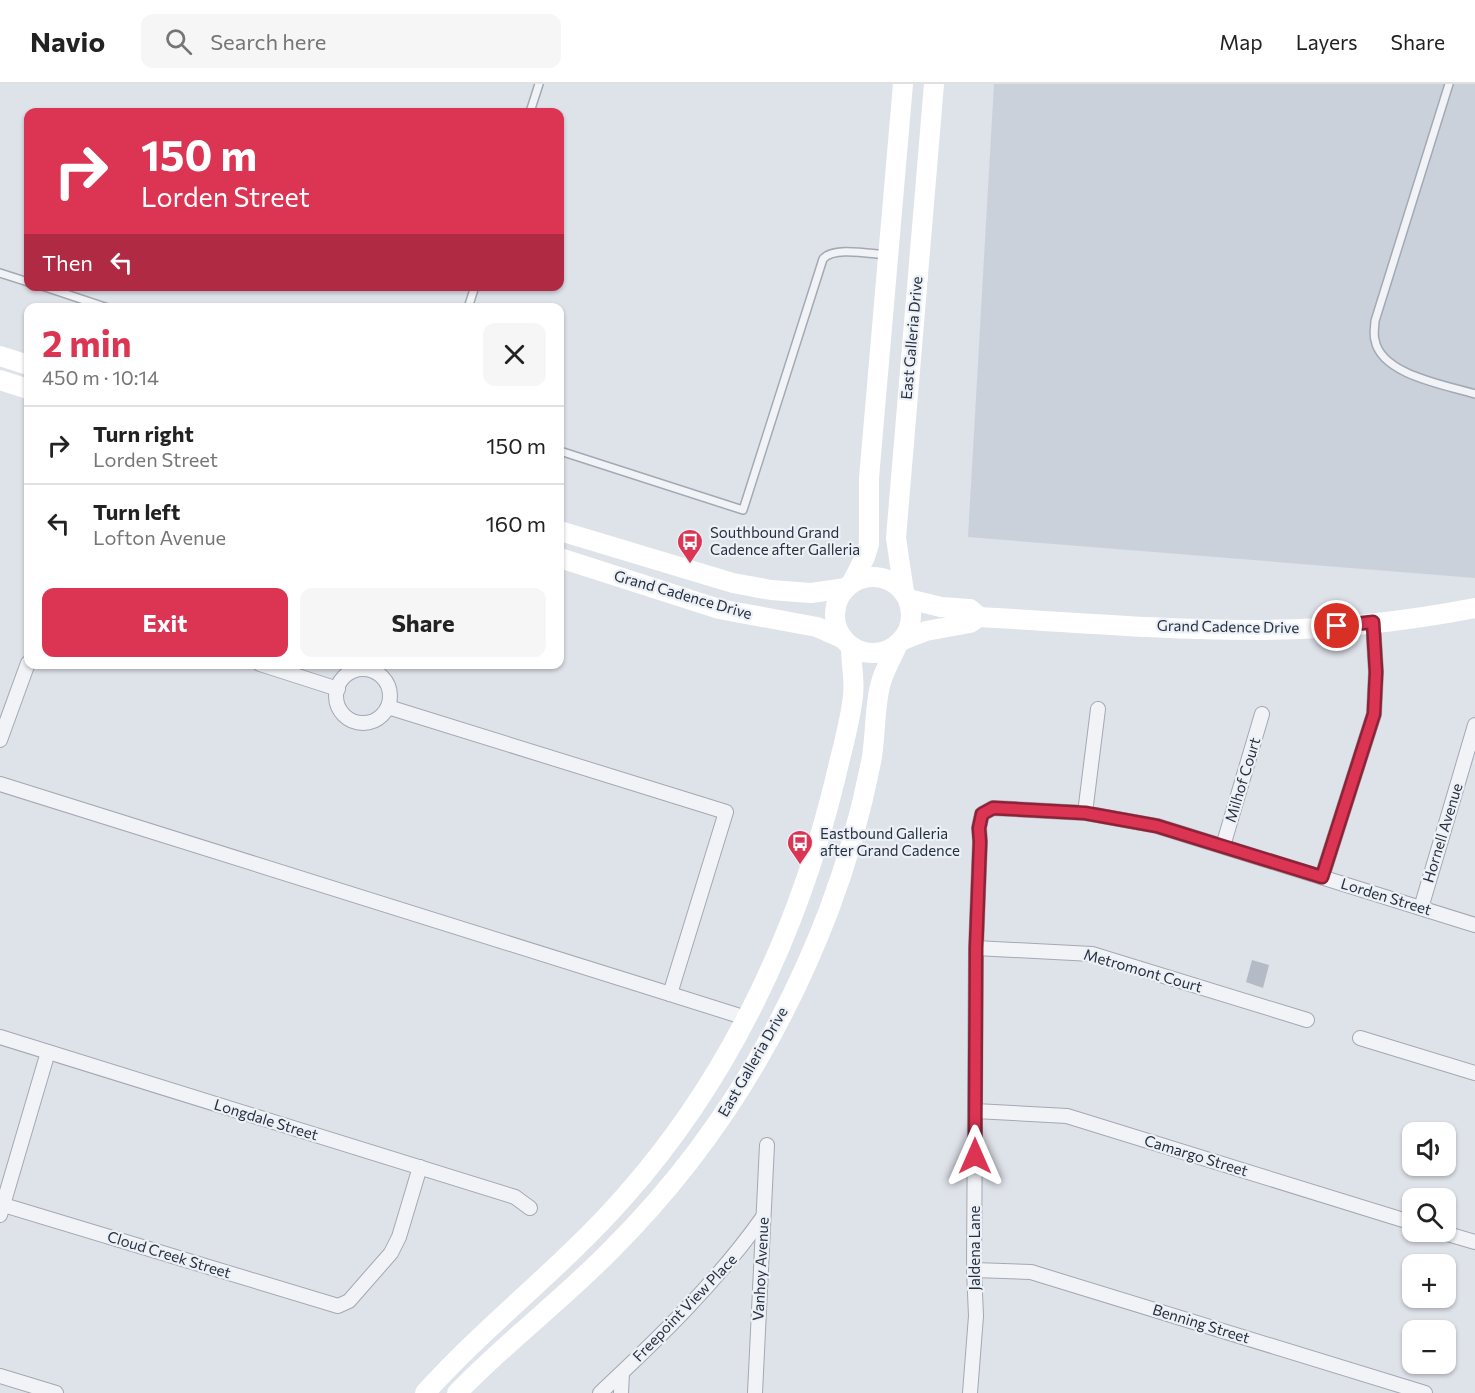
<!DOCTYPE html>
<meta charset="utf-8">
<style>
body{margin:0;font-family:Commissioner,sans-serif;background:#f6f6f6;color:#222;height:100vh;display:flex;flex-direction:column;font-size:22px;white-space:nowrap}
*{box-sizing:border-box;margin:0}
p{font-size:20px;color:#767676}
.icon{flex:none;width:33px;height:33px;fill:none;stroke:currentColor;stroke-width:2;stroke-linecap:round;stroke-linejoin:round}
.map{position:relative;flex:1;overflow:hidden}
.panel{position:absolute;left:24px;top:219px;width:540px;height:366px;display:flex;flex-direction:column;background:#fff;border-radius:12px;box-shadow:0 2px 4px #0004}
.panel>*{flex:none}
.guide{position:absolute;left:24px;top:24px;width:540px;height:183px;border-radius:12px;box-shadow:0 2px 4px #0004;background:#db3553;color:#fff;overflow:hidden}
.tools{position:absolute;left:1402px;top:1038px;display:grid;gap:12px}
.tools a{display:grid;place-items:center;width:54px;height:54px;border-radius:12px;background:#fff;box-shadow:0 2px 4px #0004;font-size:30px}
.pin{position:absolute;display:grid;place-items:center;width:51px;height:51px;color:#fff;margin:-26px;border:3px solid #fff;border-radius:50%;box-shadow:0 2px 6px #0007}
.me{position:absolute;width:66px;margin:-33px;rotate:0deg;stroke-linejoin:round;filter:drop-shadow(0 0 4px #0008)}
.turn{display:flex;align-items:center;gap:21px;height:126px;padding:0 18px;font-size:27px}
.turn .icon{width:78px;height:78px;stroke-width:2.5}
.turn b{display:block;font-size:42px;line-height:51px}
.then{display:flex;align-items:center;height:57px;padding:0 18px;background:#0003;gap:12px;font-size:22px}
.round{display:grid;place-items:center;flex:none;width:63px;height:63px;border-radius:12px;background:#f6f6f6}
.overview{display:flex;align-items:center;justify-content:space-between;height:102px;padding:0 18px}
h1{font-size:36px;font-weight:700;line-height:45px;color:#db3553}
.button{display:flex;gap:12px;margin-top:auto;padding:12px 18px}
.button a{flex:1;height:69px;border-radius:12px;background:#db3553;color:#fff;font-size:24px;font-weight:700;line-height:69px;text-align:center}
.button a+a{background:#f6f6f6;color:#222}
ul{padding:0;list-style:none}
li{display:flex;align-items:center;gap:18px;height:78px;padding:0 18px;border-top:2px solid #e0e0e0}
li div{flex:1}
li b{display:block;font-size:22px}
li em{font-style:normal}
header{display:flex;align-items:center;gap:36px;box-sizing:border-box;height:84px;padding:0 30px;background:#fff;border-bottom:2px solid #e0e0e0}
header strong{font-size:28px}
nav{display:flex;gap:33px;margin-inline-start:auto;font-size:21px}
.search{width:420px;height:54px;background:#f6f6f6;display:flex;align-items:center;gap:15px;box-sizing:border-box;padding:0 21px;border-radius:12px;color:#767676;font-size:22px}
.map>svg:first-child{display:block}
</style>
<header>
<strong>Navio</strong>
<div class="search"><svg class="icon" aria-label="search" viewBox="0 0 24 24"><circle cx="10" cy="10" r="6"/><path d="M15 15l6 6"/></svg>Search here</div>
<nav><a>Map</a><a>Layers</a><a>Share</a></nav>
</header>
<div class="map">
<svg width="1475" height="1309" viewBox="0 0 1475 1309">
<rect width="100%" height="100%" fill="#dee2e9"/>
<!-- built -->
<polygon fill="#cbd1db" points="994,0 1475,0 1475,494 968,453"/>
<!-- building -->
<polygon fill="#b4bbc6" points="1252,876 1269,881 1263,904 1246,898"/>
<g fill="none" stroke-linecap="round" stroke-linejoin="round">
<defs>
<g id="lane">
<path d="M1449 0 1375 237C1375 242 1373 250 1375 256 1381 291 1446 301 1475 310"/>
<polyline points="530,28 539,0"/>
<polyline points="0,189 28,198"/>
<polyline points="42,202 108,224"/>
<polyline points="468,224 475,202"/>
<path d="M560 367 743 426 823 175C833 162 871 170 887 171"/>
</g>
<g id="street">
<polyline points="260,580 338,605"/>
<circle cx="363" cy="612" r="27"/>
<polyline points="0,656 28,579"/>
<polyline points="0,700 670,910 726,728 388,623"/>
<polyline points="1085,729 1098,625"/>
<polyline points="1223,762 1262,630"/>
<polyline points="1322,793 1374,630 1376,588 1373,538"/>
<polyline points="1421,824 1475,641"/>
<polyline points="976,864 1092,870 1307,936"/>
<polyline points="670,910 746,934"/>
<polyline points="0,953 515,1113 530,1124"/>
<polyline points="1360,954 1475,989"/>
<polyline points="975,1027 1067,1032 1413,1139"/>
<polyline points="0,1120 338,1222 349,1217 391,1169 399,1153 420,1083"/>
<polyline points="0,1131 48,968"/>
<polyline points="1441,1148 1475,1158"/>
<polyline points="974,1186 1031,1188 1425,1309"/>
<polyline points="0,1292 56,1309"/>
<path d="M600 1309C659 1254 716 1199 763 1133"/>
<polyline points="621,1309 622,1289"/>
<polyline points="755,1309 767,1061"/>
<polyline points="970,1309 976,1232 974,1186 976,864 980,757 979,744 982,730 993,724 1085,729 1157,742 1475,841"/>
</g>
</defs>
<!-- lane casing -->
<use href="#lane" stroke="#a3a9b3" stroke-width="10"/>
<!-- street casing -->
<use href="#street" stroke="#a3a9b3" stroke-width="16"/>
<!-- lane -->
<use href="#lane" stroke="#f1f3f7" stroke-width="7"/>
<!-- street -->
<use href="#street" stroke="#f1f3f7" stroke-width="14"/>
<!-- secondary -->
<g stroke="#fff" stroke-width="20">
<polyline points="0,272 28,281"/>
<polyline points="0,296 28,305"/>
<polyline points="560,447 733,499 771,506 811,509 846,504"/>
<polyline points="560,474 719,525 817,543 842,554"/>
<circle cx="873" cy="531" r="38"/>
<polyline points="851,500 865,473 869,460 869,394 903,0"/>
<polyline points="904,508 896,454 934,0"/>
<polyline points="908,515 941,523 970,525 979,533"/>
<path d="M903 556 926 547 970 539 979 533C1070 538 1162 546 1253 546 1327 546 1402 538 1475 524"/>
<path d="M425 1309C488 1239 563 1183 625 1112 729 995 798 848 835 696 841 669 850 640 853 612 855 596 851 579 851 563"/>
<path d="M457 1309C505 1259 561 1217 610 1167 707 1071 780 954 829 826 847 778 861 729 871 678 876 653 874 626 880 602 883 588 892 573 898 560"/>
</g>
</g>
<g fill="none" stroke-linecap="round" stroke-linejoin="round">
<defs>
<polyline id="route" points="975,1072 976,864 980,758 979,744 982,730 993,724 1085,729 1157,742 1322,793 1374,630 1376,588 1373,538 1337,542"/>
</defs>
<!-- route casing -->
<use href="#route" stroke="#8e2236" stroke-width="15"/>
<!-- route -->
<use href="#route" stroke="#db3553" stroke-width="10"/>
</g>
<!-- icons -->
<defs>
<symbol id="bus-pin" viewBox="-11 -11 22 30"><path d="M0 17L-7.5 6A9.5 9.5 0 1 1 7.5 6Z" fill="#db3553" stroke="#edf1f6"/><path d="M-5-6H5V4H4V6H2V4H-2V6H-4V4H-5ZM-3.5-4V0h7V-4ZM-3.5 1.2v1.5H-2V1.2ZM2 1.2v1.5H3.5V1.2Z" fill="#fff"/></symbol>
</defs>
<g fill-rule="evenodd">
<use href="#bus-pin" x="675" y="443" width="30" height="40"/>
<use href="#bus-pin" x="785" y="744" width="30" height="40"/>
</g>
<g text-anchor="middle" stroke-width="4.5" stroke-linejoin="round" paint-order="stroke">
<!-- street labels -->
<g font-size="15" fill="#253041" stroke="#edf1f6">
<text transform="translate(912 254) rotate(-85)" y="5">East Galleria Drive</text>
<text transform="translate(683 511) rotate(16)" y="5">Grand Cadence Drive</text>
<text transform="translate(1228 543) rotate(1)" y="5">Grand Cadence Drive</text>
<text transform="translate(1243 696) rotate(-73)" y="5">Milhof Court</text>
<text transform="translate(1443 749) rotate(-73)" y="5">Hornell Avenue</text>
<text transform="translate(1386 813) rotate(17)" y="5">Lorden Street</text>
<text transform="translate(1143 887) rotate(16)" y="5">Metromont Court</text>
<text transform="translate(753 978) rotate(-60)" y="5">East Galleria Drive</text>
<text transform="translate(266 1036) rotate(17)" y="5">Longdale Street</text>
<text transform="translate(1196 1072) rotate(17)" y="5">Camargo Street</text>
<text transform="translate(975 1164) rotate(-90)" y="5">Jaldena Lane</text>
<text transform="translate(169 1171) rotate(17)" y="5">Cloud Creek Street</text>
<text transform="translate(761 1185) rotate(-87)" y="5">Vanhoy Avenue</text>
<text transform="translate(685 1224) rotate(-46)" y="5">Freepoint View Place</text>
<text transform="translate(1201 1240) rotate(17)" y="5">Benning Street</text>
</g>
<!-- poi labels -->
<g font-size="15" fill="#253041" stroke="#edf1f6" text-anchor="start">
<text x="710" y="454">Southbound Grand<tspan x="710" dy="17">Cadence after Galleria</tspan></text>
<text x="820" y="755">Eastbound Galleria<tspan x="820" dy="17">after Grand Cadence</tspan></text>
</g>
</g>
</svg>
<div class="tools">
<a><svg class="icon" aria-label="sound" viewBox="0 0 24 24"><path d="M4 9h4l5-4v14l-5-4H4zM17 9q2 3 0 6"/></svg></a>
<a><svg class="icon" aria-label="search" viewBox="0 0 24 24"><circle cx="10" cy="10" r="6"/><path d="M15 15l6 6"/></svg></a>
<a>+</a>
<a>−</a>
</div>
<div class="pin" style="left:1337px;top:542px;background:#d93025"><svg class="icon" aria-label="arrive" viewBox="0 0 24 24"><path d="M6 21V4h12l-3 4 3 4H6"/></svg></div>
<svg class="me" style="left:975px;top:1072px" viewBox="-20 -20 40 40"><path d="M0-17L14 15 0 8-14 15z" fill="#db3553" stroke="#fff" stroke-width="4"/></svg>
<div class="guide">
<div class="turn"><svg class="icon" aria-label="right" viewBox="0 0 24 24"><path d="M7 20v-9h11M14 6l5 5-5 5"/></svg><div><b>150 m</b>Lorden Street</div></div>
<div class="then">Then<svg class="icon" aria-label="left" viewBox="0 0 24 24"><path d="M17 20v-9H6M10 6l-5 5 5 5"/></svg></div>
</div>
<section class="panel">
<div class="overview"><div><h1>2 min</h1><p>450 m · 10:14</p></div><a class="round"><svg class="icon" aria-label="close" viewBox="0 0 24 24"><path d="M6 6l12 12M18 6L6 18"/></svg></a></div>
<ul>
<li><svg class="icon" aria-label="right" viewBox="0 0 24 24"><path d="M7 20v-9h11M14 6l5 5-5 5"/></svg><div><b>Turn right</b><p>Lorden Street</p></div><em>150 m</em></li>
<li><svg class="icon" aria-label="left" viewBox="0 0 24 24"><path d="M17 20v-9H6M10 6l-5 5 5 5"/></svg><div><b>Turn left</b><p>Lofton Avenue</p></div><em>160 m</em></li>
</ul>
<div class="button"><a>Exit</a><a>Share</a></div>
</section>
</div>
